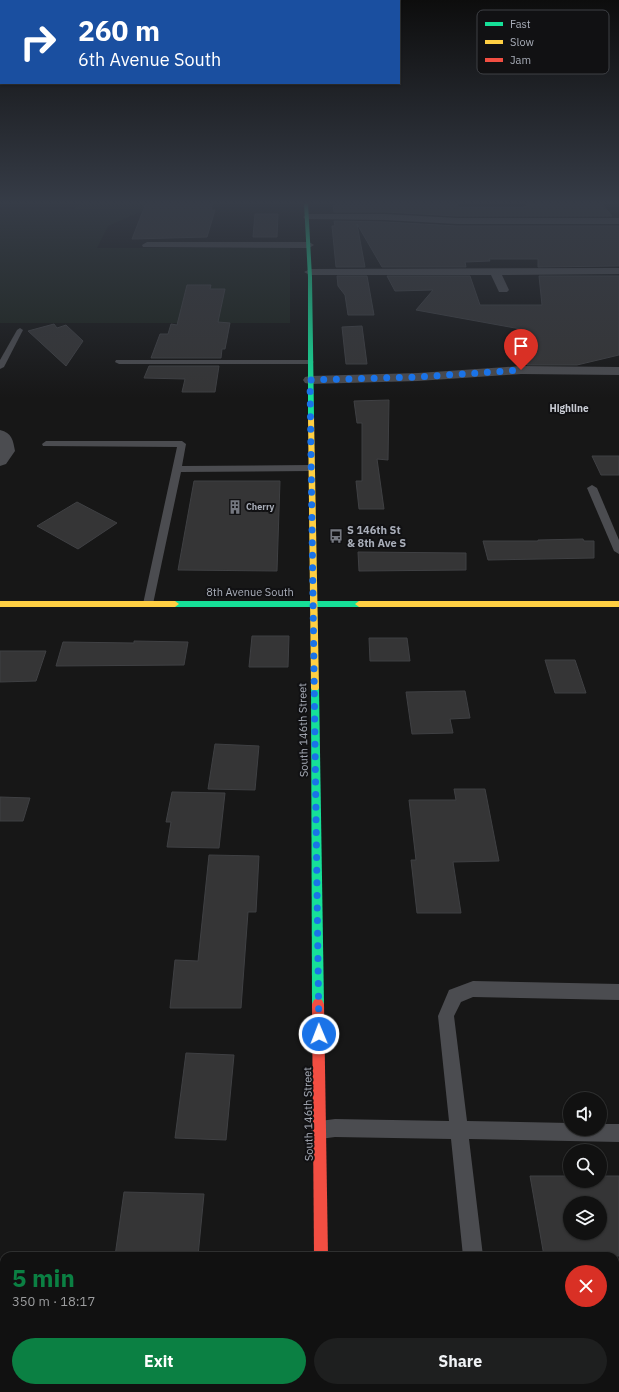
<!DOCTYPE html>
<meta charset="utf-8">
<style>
body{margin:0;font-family:"IBM Plex Sans",sans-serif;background:#1e1f1f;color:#f1f3f6;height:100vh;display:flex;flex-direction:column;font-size:15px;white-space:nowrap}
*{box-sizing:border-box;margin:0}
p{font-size:13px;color:#9c9d9f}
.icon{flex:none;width:22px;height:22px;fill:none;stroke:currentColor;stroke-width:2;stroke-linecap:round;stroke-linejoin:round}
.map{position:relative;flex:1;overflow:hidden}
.details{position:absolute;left:0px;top:1252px;width:619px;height:140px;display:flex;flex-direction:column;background:#111;border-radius:12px 12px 0 0;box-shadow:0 1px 3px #0004,0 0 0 1px #303131}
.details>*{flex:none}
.top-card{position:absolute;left:0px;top:0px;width:400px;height:84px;box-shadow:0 1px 3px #0004,0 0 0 1px #303131;background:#1a4fa0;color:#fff;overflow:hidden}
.fabs{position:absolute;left:563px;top:1092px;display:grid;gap:8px}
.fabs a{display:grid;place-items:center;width:44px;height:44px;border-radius:50%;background:#111;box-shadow:0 1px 3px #0004,0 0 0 1px #303131;font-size:20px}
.pin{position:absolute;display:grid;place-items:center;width:34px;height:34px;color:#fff;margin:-41px -17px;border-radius:50% 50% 50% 0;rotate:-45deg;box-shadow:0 0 4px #0007}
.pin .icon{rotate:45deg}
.me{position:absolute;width:44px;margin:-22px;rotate:359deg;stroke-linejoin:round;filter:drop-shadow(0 0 3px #0008)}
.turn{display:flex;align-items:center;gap:14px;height:84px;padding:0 12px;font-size:18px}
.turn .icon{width:52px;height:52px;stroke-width:2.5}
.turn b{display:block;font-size:28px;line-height:34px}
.round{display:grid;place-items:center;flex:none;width:42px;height:42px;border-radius:21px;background:#1e1f1f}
.headline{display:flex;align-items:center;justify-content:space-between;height:68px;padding:0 12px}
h1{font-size:24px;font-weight:800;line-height:30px;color:#0b8043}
.action{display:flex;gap:8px;margin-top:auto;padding:8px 12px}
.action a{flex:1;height:46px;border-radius:24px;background:#0b8043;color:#fff;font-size:16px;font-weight:800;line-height:46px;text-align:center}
.action a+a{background:#1e1f1f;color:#f1f3f6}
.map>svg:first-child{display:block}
</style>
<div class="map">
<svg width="619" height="1392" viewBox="0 0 619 1392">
<rect width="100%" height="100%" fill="#171717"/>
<!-- green -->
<polygon fill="#1d241e" points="82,203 145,203 142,211 108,226 97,248 290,248 290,323 0,323 0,210 73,209"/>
<!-- building -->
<g fill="#353536" stroke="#3f4043" fill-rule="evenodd">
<polygon points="146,203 213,203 211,210 215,210 207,237 132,239"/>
<polygon points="375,203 457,203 458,207 524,207 527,206 526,204 597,203 602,204 612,216 457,216 385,212 334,212 333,205 375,205"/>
<polygon points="255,214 278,214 277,237 253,237"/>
<polygon points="334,221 385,222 457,226 619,226 619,266 538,267 538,259 489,259 490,261 465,262 466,267 382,267 357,224 365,267 336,267 332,226 335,226"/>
<polygon points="337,276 367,276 374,315 348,315 345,295 338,286"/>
<polygon points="387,276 470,276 480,305 542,305 539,276 619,276 619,355 577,365 527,365 515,336 526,335 526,330 416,310 433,290 395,291"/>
<polygon points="187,285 211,285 210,289 225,289 218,322 230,323 225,349 222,349 221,358 151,358 160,334 168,334 171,324 177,325"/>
<polygon points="54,324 57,328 66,325 83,341 66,366 28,331"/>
<polygon points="362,326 367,364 346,364 342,327"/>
<polygon points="149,366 219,366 215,392 182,392 185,379 144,378"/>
<polygon points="389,400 388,460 377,459 384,509 359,509 356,481 362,481 362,423 357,423 354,401"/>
<polygon points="592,456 619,456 619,475 601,475"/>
<polygon points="194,481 280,481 277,571 178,570"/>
<polygon points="77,502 117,523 78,549 37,526"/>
<polygon points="583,539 584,541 594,541 594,558 488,560 483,541 538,541 538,540"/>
<polygon points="358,552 466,553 466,570 359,571"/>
<polygon points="252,636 289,636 288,667 249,667"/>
<polygon points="369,638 407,638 410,661 370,661"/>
<polygon points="134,641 188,642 184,665 56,666 63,642 134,643"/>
<polygon points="0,651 46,651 36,681 0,682"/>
<polygon points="545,660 575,660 586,693 555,693"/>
<polygon points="465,691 470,718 450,719 453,733 412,734 406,692"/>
<polygon points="215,744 259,746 255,790 208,789"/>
<polygon points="454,789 485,789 499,861 453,862 461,913 417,913 411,860 416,860 409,800 456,800"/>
<polygon points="172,792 225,793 219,848 167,847 171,822 166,822"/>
<polygon points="0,797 30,798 23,821 0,821"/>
<polygon points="209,855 259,856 256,912 248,912 241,1008 170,1008 175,960 198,961"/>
<polygon points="186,1053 234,1055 226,1140 175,1138"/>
<path d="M530 1176H570V1181H600V1176H619V1256H544ZM570 1203H600V1233H570Z"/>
<polygon points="124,1192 204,1194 198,1256 115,1256"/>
</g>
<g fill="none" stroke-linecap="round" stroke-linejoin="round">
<!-- lane -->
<g fill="#4b4c50" fill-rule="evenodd">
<polygon points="20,328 23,330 4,367 0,369 0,360 17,330"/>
<polygon points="116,360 310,360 314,362 310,364 119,364 115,362"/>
<polygon points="46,441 182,441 186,444 182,466 311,465 315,468 311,471 181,472 153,604 152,607 144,607 143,604 177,447 43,446 42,444"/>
<polygon points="592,485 597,488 619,540 619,554 614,551 587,488"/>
<polygon points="473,981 619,984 619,1000 473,997 461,1002 454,1016 467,1121 570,1123 570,1129 600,1129 600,1124 619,1124 619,1142 469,1139 483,1256 463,1256 451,1139 335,1137 320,1139 314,1136 311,1130 314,1124 320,1121 335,1119 449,1121 438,1016 449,990"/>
<rect x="477" y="1388" width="22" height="4"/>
</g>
<!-- street -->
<g fill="#4b4c50" fill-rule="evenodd">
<polygon points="308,214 385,214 457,218 619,218 619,224 457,224 385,220 305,219 303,217"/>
<polygon points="147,242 309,242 314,245 309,248 143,247 142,245"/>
<polygon points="619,268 619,274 502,275 509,290 507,292 499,292 491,275 310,275 304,272 310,269"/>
<polygon points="521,366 619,367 619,375 521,374 418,381 310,384 305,383 303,380 305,377 310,376 418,373"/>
<path d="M0 430C12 433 13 440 15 451L6 464 0 466Z"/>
</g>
<!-- fast -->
<g fill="#16e098" fill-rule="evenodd">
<polygon points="304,203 308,203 312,277 314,416 311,418 308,416 308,277"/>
<polygon points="175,601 359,601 363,604 359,607 175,607 171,604"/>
<polygon points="315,685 318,686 319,688 324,1004 322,1008 318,1010 314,1008 312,1004 311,688 312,686"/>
<rect x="314" y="1388" width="16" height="4"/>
</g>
<!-- slow -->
<g fill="#ffcf43" fill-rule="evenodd">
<polygon points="311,414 314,416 319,688 318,690 312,690 311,688 308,416"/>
<polygon points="0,601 175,601 179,604 175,607 0,607"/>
<polygon points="359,601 619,601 619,607 359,607 355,604"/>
</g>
<!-- jam -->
<polygon fill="#f24e42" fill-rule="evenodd" points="318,998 322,1000 324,1004 328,1256 314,1256 312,1004 314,1000"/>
</g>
<!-- sky -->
<linearGradient id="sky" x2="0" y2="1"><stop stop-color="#0d0d0d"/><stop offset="0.51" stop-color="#363c47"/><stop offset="1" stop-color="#363c47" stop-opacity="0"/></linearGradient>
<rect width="619" height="398" fill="url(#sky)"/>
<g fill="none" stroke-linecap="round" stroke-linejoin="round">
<!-- route -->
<polyline stroke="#1a73e8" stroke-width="7" stroke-dasharray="0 12.6" points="319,1034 310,380 418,377 521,370"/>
</g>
<!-- icons -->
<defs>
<symbol id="building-bare" viewBox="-9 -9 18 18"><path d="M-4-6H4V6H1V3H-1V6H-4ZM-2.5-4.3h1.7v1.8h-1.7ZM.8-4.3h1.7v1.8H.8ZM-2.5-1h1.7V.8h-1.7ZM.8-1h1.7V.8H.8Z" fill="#757880" stroke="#111113" stroke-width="2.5" paint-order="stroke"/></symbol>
<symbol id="bus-bare" viewBox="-9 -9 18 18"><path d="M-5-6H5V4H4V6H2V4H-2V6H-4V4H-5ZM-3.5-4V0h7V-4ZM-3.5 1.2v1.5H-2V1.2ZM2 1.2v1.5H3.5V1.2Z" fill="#757880" stroke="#111113" stroke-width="2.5" paint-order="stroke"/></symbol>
</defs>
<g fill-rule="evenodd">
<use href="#building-bare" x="225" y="497" width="20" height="20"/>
<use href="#bus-bare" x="326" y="526" width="20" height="20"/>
</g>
<g text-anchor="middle" stroke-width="4" stroke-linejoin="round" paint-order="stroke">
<!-- far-poi labels -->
<g font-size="9" font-weight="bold" fill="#a8adb8" stroke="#111113" text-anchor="start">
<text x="246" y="510">Cherry</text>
</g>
<!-- far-neighbourhood labels -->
<g font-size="10" font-weight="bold" fill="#c9ccd4" stroke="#111113">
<text x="569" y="412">Highline</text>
</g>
<!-- poi labels -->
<g font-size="11" font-weight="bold" fill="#a8adb8" stroke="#111113" text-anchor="start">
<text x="347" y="534">S 146th St<tspan x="347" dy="13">&amp; 8th Ave S</tspan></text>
</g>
<!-- street labels -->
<g font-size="11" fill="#a8adb8" stroke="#111113">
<text x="250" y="596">8th Avenue South</text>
<text transform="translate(303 730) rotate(-91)" y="4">South 146th Street</text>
<text transform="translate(308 1114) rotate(-91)" y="4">South 146th Street</text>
</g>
</g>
<!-- legend -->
<rect x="477" y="10" width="132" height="64" rx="6" fill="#111113" stroke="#3e4045" stroke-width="1"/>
<rect x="485" y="22" width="18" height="4" fill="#16e098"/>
<rect x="485" y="40" width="18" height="4" fill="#ffcf43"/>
<rect x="485" y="58" width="18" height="4" fill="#f24e42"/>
<g font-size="11" fill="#a8adb8">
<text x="510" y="28">Fast</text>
<text x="510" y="46">Slow</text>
<text x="510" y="64">Jam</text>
</g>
</svg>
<div class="fabs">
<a><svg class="icon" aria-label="sound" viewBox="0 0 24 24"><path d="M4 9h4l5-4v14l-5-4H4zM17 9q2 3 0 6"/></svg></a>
<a><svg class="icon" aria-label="search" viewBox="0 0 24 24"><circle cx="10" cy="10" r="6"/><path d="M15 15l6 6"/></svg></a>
<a><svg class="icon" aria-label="layers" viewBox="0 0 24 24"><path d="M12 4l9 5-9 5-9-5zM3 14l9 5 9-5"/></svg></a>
</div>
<div class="pin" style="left:521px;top:370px;background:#d93025"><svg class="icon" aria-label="arrive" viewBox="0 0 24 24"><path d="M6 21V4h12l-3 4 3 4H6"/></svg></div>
<svg class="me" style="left:319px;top:1034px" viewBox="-20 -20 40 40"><circle r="17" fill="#1a73e8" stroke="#fff" stroke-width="3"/><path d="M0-11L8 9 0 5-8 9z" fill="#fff"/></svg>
<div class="top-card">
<div class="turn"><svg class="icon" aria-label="right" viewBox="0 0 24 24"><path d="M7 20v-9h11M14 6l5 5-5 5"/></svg><div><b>260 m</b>6th Avenue South</div></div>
</div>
<section class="details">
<div class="headline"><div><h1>5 min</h1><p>350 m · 18:17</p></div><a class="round" style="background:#d93025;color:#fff"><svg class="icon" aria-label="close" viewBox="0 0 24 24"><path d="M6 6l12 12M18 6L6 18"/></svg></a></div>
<div class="action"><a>Exit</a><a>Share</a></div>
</section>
</div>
